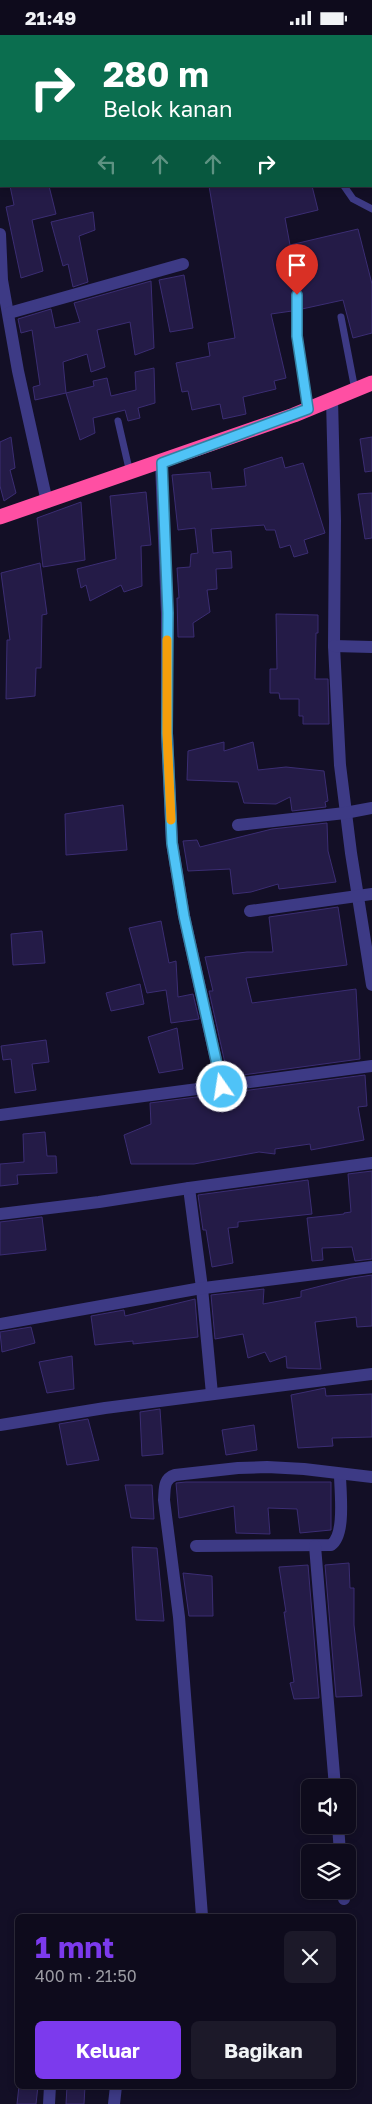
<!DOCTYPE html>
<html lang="id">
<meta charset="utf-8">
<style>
body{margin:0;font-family:"Golos Text",sans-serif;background:#1c1929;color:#f1f3f6;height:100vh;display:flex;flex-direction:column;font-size:19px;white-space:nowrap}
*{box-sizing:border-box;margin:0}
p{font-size:16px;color:#9b9ba3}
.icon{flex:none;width:28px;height:28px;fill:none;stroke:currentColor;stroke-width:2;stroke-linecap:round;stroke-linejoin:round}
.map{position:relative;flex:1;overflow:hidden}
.drawer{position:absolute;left:15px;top:1879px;width:341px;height:175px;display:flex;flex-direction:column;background:#0e0b1c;border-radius:8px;box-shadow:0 2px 8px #0003,0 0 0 1px #2e2b3b}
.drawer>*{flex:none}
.hud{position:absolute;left:0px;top:0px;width:372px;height:152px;box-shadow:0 2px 8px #0003,0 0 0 1px #2e2b3b;background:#0b6e4f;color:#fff;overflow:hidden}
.fabs{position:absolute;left:301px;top:1744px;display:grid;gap:10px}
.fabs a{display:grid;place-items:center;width:55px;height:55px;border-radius:8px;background:#0e0b1c;box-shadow:0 2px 8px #0003,0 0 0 1px #2e2b3b;font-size:25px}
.pin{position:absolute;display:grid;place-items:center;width:42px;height:42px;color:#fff;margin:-51px -21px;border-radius:50% 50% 50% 0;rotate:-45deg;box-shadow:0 0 5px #0007}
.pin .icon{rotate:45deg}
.me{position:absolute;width:55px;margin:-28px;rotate:347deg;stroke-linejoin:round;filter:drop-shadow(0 0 4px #0008)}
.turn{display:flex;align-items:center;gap:18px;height:105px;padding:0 20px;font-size:22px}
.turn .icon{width:65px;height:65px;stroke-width:2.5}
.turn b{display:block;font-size:35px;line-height:42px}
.lanes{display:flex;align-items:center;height:48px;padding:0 20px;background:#0003;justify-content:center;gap:25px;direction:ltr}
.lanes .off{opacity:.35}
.round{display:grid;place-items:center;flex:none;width:52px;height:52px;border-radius:8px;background:#1c1929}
.summary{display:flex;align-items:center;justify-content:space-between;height:85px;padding:0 20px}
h1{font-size:30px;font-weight:700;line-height:38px;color:#7c3aed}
.primary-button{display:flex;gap:10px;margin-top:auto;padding:10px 20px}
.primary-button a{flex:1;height:58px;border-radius:8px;background:#7c3aed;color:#fff;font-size:20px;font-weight:700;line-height:58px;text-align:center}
.primary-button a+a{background:#1c1929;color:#f1f3f6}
.status{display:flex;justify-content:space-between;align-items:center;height:35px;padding:0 25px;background:#0e0b1c;direction:ltr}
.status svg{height:14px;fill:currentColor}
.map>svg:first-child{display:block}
</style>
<div class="status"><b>21:49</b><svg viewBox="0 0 49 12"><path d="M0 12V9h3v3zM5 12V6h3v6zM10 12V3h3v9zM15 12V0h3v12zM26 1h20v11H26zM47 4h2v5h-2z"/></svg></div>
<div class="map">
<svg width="372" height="2069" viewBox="0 0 372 2069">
<rect width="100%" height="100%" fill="#130f26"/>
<!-- building -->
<g fill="#241b47" stroke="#3b2d73">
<polygon points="10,151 49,151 56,179 32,185 43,236 21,243 6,172 14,170"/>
<polygon points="209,151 312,151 318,175 285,183 290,210 358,194 372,249 372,298 353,303 343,265 302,274 302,258 297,255 294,256 292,260 292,276 271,279 286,343 274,346 276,354 243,362 246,379 223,384 220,369 192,375 188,356 182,357 176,328 210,321 208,308 235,303"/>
<polygon points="93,177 95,195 79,201 88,247 73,252 68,229 63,231 51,187"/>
<polygon points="184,240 193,293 170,297 159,245"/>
<polygon points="151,246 154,313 135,320 130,287 97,295 105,332 91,337 87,319 63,327 66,358 35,365 33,352 40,350 32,295 21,298 18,284 51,274 55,293 80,287 74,268"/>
<polygon points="154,333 155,368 138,373 140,383 128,386 125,375 93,383 95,398 80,405 66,358 94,351 93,346 107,343 111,361 136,355 135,337"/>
<polygon points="11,402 15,433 10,435 16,458 4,466 0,451 0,407"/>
<polygon points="372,402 372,436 365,437 360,404"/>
<polygon points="282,422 285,433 303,428 325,498 304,505 308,518 294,522 290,510 280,513 275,495 266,495 264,490 211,494 213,518 231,516 232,533 216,534 217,554 207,555 210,577 193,588 194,602 178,602 177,563 179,563 177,533 190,532 191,519 198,518 195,493 178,495 172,440 210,437 212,454 246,451 244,434"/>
<polygon points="146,457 151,510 141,511 142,551 124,557 121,550 90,566 86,550 81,553 77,534 116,524 110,461"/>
<polygon points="372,458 372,503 365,504 358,459"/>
<polygon points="81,467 85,525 43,532 37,483"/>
<polygon points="40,528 47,579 42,580 41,633 36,633 35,661 6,664 7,605 10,605 1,538"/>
<polygon points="276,579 318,580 318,598 316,598 315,644 328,644 329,689 303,689 303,681 299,681 299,664 280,664 279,658 270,658 270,634 277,634"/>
<polygon points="224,707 224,716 253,707 258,735 286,732 324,736 328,766 325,767 326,772 292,776 290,762 276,769 244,768 238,747 187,745 188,716"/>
<polygon points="123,770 127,815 66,820 65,779"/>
<polygon points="327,788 328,816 336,847 279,854 278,849 251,857 233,859 230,834 188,836 183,806 197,805 200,812 272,794"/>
<polygon points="338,872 347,930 246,943 252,968 356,954 360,1024 228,1042 209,956 213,956 205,922 247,917 273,917 269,882"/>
<polygon points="161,886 169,928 176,926 178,962 193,959 199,984 171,988 166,955 147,958 129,893"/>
<polygon points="42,896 45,928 13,930 11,899"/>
<polygon points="140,949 144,969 111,976 106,958"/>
<polygon points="177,993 183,1034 159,1038 148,1002"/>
<polygon points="46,1005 49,1027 32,1029 36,1055 15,1058 11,1024 3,1025 1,1011"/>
<polygon points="365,1040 367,1071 358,1072 364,1105 311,1115 310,1109 275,1114 275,1119 259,1117 194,1129 131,1129 124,1100 151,1089 150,1068"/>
<polygon points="45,1097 47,1121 56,1121 57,1138 17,1140 18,1149 0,1151 0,1129 24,1127 23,1099"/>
<polygon points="372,1136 372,1224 355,1226 352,1212 322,1213 323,1225 312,1226 307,1183 344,1179 344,1178 351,1177 348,1139"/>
<polygon points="308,1145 312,1179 238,1187 238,1192 228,1193 233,1228 212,1232 206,1195 203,1195 198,1160"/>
<polygon points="42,1182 46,1215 0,1220 0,1187"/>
<polygon points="372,1240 372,1291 357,1292 356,1282 315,1287 321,1334 287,1333 286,1321 270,1327 265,1317 248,1323 243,1299 215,1304 211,1260 264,1254 263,1269 301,1262 301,1256 352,1243"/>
<polygon points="195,1264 198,1302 133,1309 133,1306 95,1310 91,1281 124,1275 125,1281"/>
<polygon points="31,1292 35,1308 2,1317 0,1297"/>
<polygon points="72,1321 74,1354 47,1358 39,1327"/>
<polygon points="325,1353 326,1361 372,1359 372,1402 332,1403 333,1411 298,1413 291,1360"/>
<polygon points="160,1374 163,1419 142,1421 140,1377"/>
<polygon points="88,1384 99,1425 67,1430 59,1389"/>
<polygon points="254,1390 257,1415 226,1420 222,1395"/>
<polygon points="186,1447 331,1447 331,1495 300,1498 297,1474 268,1473 270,1499 236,1498 234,1471 179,1483 176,1448"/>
<polygon points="125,1450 152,1450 154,1484 131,1483"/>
<polygon points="132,1512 157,1513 164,1586 136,1585"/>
<polygon points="349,1528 350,1553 354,1553 354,1590 362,1661 336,1662 325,1530"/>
<polygon points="308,1530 319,1663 294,1664 290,1648 294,1647 284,1577 286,1577 279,1532"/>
<polygon points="183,1538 212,1541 213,1581 189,1581"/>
<polygon points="19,2051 38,2051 36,2069 17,2069"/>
<polygon points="67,2051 85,2051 84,2069 66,2069"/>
</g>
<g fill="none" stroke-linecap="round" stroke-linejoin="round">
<!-- lane -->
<g stroke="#3d3a85" stroke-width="7">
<polyline points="344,151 353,164 372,174"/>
<polyline points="297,260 297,301 308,374"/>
<polyline points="341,282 355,355"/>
<polyline points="118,386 130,438"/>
</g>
<!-- street -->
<g stroke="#3d3a85" stroke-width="12">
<polyline points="304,0 304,1"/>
<polyline points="171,1 175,0"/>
<polyline points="323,1 327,0"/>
<polyline points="371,97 372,97"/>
<polyline points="0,199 2,245 18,336 47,467"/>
<polyline points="9,278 183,229"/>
<polyline points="332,364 335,486 334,611 340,730 351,818 372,950"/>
<polyline points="161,428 167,578 167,698 172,808 184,881 222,1052"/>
<polyline points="334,611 372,612"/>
<polyline points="238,790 345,778 372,773"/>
<polyline points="250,876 372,859"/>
<polyline points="0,1080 372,1031"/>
<polyline points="189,1153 202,1253 212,1359"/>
<polyline points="0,1179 99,1167 189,1153 372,1128"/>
<polyline points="0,1289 196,1254 372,1232"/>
<polyline points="0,1390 105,1373 372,1339"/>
<path d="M196 1511 331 1510C346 1500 340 1456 340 1439"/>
<polyline points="315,1511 335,1752"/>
<polyline points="338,1790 340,1818"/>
<polyline points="343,1855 344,1864"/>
<path d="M202 1881 179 1582 164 1465C165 1454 163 1444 175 1440L238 1433 267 1432 304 1434 372 1442"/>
<polyline points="49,2069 50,2051"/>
<polyline points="114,2069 116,2051"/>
</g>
<!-- highway -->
<polyline stroke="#ff4fa3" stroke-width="15" points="0,482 294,380 372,348"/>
</g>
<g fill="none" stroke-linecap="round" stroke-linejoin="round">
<defs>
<polyline id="route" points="222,1052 184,881 172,808 167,698 168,578 162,428 308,374 297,301 297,260"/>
</defs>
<!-- route casing -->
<use href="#route" stroke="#337fa1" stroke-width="12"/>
<!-- route -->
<use href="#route" stroke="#4fc3f7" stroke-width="9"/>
<!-- slow -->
<polyline stroke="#f59e0b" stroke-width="9" points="167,605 167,698 171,785"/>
</g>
</svg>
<div class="fabs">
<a><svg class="icon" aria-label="sound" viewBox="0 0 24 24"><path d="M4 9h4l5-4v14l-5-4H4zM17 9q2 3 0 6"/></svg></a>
<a><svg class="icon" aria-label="layers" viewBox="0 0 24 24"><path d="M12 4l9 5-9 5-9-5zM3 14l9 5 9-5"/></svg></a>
</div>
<div class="pin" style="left:297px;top:260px;background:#d93025"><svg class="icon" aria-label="arrive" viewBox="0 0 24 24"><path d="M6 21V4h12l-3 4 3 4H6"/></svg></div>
<svg class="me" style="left:222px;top:1052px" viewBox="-20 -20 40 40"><circle r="17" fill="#4fc3f7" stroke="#fff" stroke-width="3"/><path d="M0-11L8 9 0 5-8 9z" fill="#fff"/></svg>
<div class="hud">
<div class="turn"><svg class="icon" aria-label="right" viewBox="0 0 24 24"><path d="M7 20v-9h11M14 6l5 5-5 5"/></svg><div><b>280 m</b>Belok kanan</div></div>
<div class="lanes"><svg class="icon off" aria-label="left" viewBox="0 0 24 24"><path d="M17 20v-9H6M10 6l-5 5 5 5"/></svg><svg class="icon off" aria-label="ahead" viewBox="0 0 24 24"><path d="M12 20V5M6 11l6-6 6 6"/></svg><svg class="icon off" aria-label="ahead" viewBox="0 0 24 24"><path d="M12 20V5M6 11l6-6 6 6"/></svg><svg class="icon" aria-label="right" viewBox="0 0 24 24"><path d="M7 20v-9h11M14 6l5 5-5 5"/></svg></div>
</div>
<section class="drawer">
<div class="summary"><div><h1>1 mnt</h1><p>400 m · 21:50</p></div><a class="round"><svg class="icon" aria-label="close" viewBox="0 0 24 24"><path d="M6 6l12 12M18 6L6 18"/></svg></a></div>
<div class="primary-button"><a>Keluar</a><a>Bagikan</a></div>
</section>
</div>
